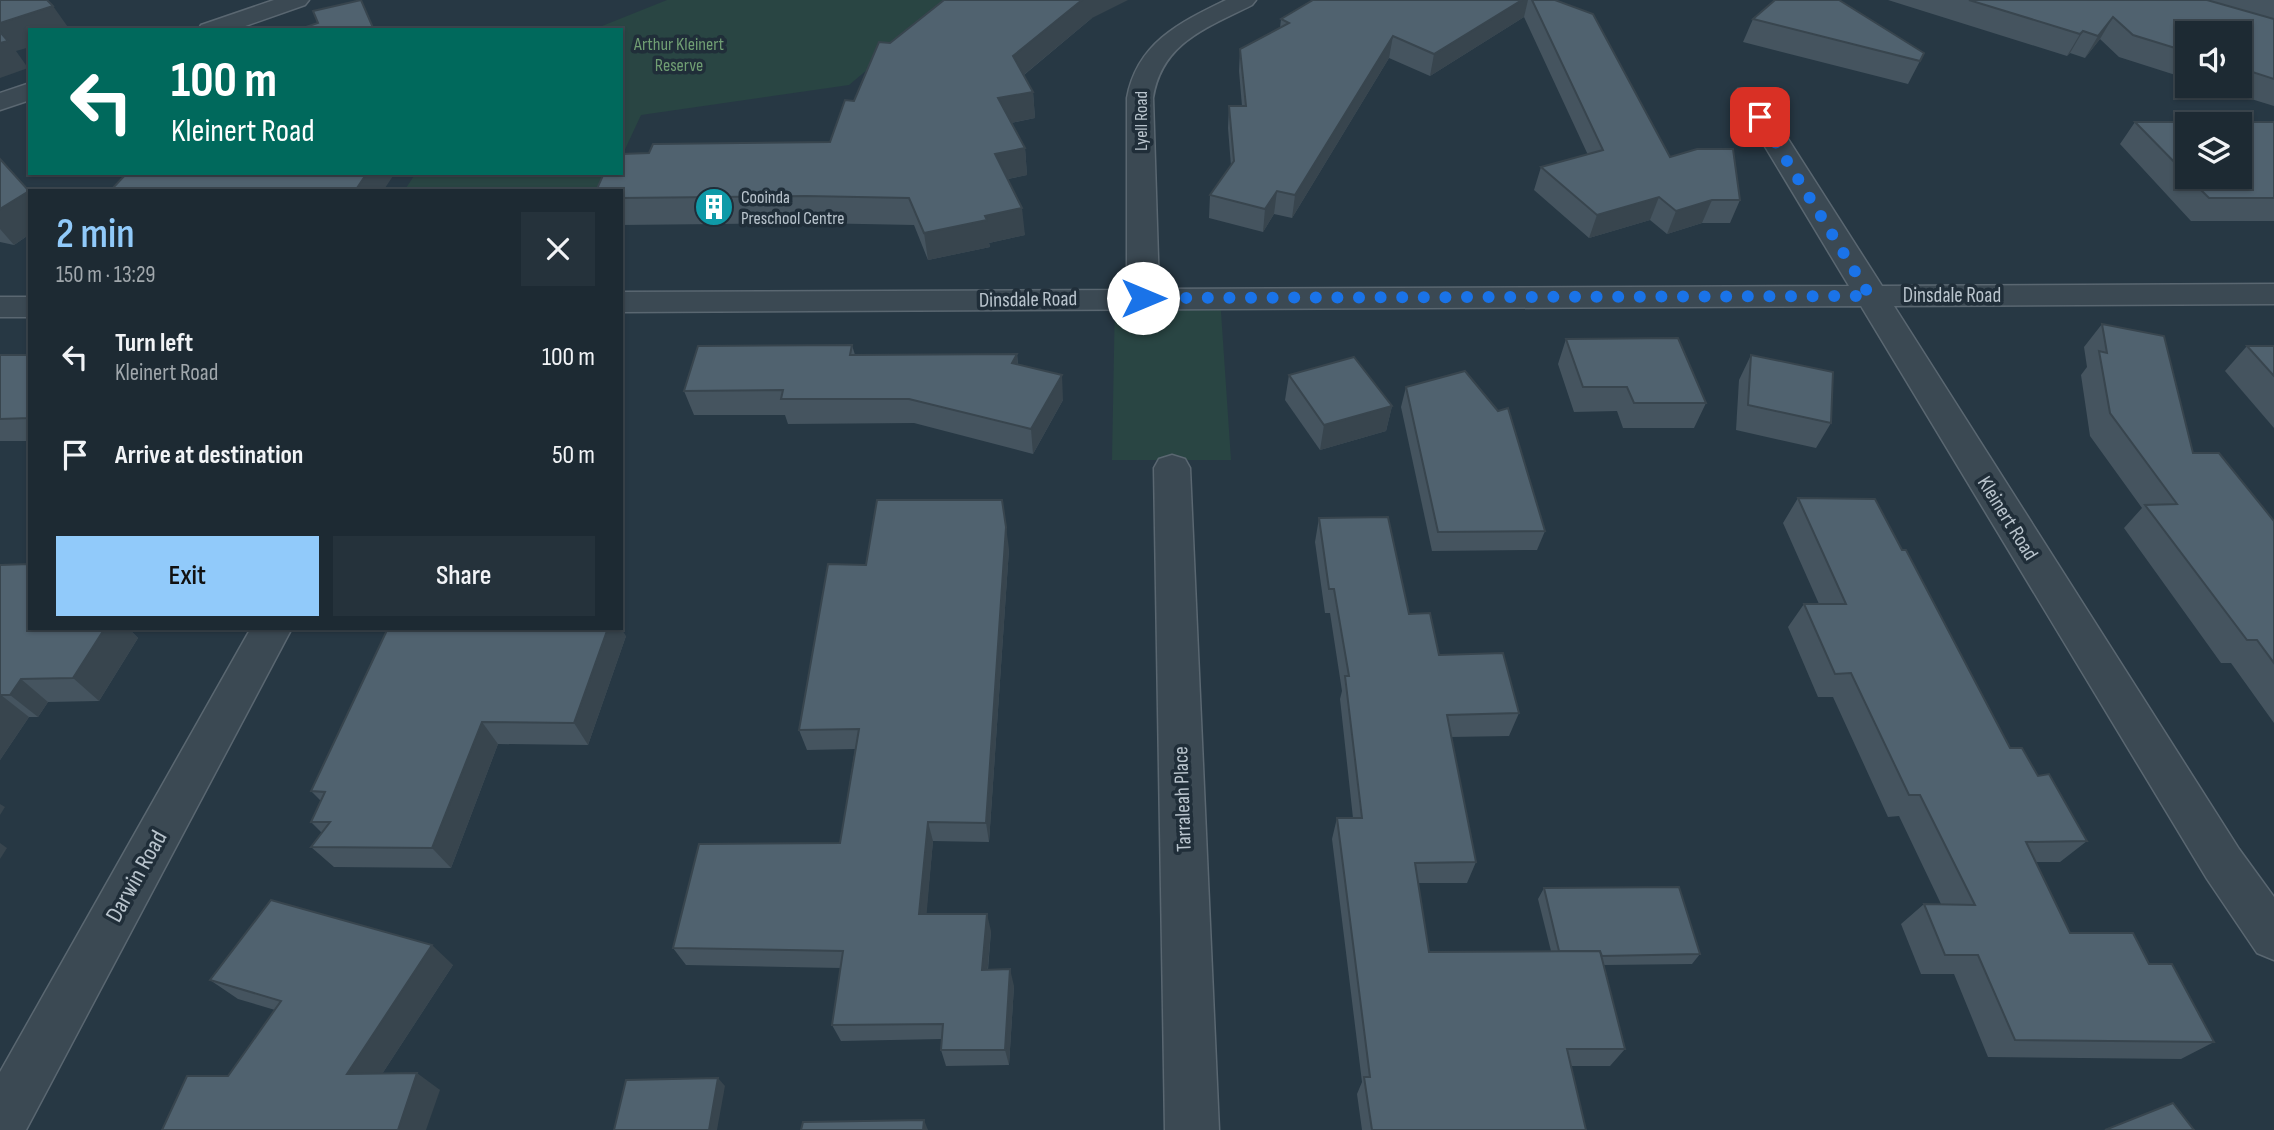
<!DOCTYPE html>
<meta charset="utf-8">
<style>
body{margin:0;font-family:"Sofia Sans Condensed",sans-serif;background:#25323b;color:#f1f3f6;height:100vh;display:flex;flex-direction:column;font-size:26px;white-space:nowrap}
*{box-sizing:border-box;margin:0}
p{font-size:23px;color:#a0a7ac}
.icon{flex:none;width:38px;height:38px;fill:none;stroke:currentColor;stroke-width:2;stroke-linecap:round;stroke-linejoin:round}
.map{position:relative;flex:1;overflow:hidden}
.details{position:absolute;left:28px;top:189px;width:595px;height:441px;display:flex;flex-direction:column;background:#1d2a33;border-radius:0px;box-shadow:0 2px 5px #0004,0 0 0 2px #3b464e}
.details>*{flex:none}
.guide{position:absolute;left:28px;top:28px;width:595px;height:147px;border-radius:0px;box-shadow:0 2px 5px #0004,0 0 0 2px #3b464e;background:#00695c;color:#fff;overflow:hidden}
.buttons{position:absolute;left:2175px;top:21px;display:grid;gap:14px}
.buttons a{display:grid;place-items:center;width:77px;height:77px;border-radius:0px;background:#1d2a33;box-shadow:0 2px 5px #0004,0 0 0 2px #3b464e;font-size:35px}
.pin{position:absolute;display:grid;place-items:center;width:60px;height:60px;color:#fff;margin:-30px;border-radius:14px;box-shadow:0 4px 10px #0006}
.me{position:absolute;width:77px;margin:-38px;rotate:90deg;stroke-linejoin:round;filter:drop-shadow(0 0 5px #0008)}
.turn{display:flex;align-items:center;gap:24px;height:147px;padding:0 28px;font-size:32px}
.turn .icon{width:91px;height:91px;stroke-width:2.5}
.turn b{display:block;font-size:49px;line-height:60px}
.round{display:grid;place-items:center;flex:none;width:74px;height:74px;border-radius:0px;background:#25323b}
.summary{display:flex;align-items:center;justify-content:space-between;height:119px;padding:0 28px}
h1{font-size:42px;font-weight:600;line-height:52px;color:#91cafa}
.cta{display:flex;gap:14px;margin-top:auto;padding:14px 28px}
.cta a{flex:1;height:80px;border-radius:0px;background:#91cafa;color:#111;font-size:28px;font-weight:600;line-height:80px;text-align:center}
.cta a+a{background:#25323b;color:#f1f3f6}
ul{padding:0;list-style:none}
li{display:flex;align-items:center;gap:21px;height:98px;padding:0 28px}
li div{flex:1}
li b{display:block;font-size:26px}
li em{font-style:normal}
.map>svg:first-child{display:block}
</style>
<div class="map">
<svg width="2274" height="1130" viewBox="0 0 2274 1130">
<rect width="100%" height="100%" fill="#273844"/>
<!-- green -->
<g fill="#294543">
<polygon points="667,0 958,0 942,7 849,85 641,115 621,158 621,30 592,30"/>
<polygon points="416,173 614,173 606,191 404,191"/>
<polygon points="1220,297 1231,460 1112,460 1115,298"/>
</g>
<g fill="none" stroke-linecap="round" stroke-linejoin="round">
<defs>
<g id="street">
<polygon points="274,0 309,0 305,5 234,30 198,30 201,25"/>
<path d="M1226 0H1256L1252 5C1207 28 1162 42 1153 98L1159 289 1849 286 1734 95 1738 89H1756L1760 95 1882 286 2274 284V304L1894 306 2239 849 2274 897V960L2257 953 2207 879 1861 306 621 312V292L1127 290V98C1137 43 1179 23 1226 0Z"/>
<polygon points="30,83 30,100 0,110 0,93"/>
<rect x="0" y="297" width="30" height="20"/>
<polygon points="1172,455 1185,459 1190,468 1219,1130 1165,1130 1154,468 1159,459"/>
<polygon points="251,628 292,628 26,1130 0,1130 0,1072"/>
</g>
</defs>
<!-- street casing -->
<use href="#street" stroke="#5a6771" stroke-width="3"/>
<!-- street -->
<use href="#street" fill="#3b4953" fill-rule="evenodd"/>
</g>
<!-- wall -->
<g fill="#45545f" fill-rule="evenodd">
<polygon points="1313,0 1555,0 1670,157 1740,200 1730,223 1702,223 1667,234 1650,220 1589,238 1534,190 1541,167 1588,155 1524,17 1430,76 1389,58 1292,218 1274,214 1263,232 1209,218 1210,195 1231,166 1228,128 1229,106 1242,106 1239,71 1240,49 1280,28 1281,19"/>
<polygon points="1888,0 2274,0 2274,106 2209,86 2240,86 2240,33 2188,33 2188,79 2119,57 2100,39 2085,58 2070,53 2067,56"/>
<polygon points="1092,18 1024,75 1033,92 1035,118 1011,123 1025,148 1027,175 1008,179 1025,235 989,243 990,247 928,260 914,225 812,223 621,225 621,191 649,153 830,142 854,101 890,43"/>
<polygon points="1753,19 1920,61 1908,84 1743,42"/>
<path d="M2135 122H2274V221H2191L2120 144ZM2188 124 2240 177H2188Z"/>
<polygon points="0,159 30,192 30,234 14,245 0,242"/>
<polygon points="2102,324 2193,453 2274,521 2274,723 2231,663 2221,663 2124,528 2142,508 2090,436 2081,375 2087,367 2084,347"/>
<polygon points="1566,339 1706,403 1694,428 1623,428 1617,411 1574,412 1558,364"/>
<polygon points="852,345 855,355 1017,354 1018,364 1063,400 1033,454 914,423 788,424 785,415 694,415 684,391"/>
<polygon points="2247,346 2274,346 2274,428 2225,371"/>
<rect x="0" y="355" width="30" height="86"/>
<polygon points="1751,355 1831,423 1816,448 1736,430 1739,380"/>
<polygon points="1289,375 1392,406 1386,431 1320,450 1285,400"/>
<polygon points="1406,387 1545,531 1537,550 1432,551 1401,407"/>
<polygon points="1798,498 1902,550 2010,748 2038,776 2087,841 2060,862 2036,862 2070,933 2149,964 2214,1042 2181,1059 1988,1057 1954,974 1921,974 1901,924 1924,904 1941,904 1899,816 1888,817 1833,697 1818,697 1788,627 1804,604 1819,604 1783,523"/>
<polygon points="1319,518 1409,614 1439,655 1519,713 1509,736 1451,737 1476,862 1467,883 1418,883 1429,952 1551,951 1538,899 1544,888 1700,954 1692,964 1604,965 1625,1049 1610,1066 1571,1066 1586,1130 1362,1130 1357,1094 1362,1082 1332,839 1337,818 1353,818 1340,699 1342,691 1330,613 1325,613 1315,542"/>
<polygon points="1009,549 989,842 933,841 926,914 991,931 988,970 1014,986 1009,1065 946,1066 941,1050 942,1039 841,1041 832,1025 841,968 686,965 673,948 840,843 855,749 807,750 799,730 866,565"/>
<polygon points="0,565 30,628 128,628 138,638 99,701 48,702 38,717 29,717 0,760"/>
<polygon points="626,636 588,745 498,744 451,868 334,867 311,847 322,833 311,822 321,801 311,791"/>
<polygon points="453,965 382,1074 440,1090 228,1076 275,1010 238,999 210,980"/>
</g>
<!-- shaded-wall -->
<g fill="#38454e">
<polygon points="1082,0 1128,0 1092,18 1015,82 1013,56"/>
<polygon points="1522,0 1528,0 1524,17 1430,76 1434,54"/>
<polygon points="53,6 70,30 30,30 30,47 16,51 28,68 0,78 0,23"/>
<polygon points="2113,17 2100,39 2085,58 2098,36"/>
<polygon points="2083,31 2070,53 2067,56 2080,34"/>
<polygon points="1393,36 1389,58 1292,218 1295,195"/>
<polygon points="1033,92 1035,118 1000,125 998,98"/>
<polygon points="1025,148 1027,175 998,181 995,154"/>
<polygon points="367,173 395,173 383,191 355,191"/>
<polygon points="29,191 30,192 30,234 14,245 0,229 0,209"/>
<polygon points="1277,191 1274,214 1263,232 1265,209"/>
<polygon points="1659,197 1650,220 1589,238 1597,215"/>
<polygon points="1712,200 1702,223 1667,234 1676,211"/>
<polygon points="1022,208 1025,235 989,243 990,247 928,260 924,233 985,216"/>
<polygon points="1017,354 1019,379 1012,363"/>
<polygon points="1062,375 1063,400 1033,454 1031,429"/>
<polygon points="1392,406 1386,431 1320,450 1324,425"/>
<polygon points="1006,527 1009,549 989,842 986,823"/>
<polygon points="101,628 128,628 138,638 99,701 73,678"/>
<polygon points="608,628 621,628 626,636 588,745 574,723"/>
<polygon points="21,679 48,702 38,717 10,695"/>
<polygon points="1,695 29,717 0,760 0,696"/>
<polygon points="482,722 498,744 451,868 432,848"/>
<polygon points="0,804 5,807 0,815"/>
<polygon points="928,822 933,841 925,932 919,914"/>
<polygon points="0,843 7,848 0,859"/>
<polygon points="987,914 991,931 986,987 982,970"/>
<polygon points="432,945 453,965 371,1091 347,1074"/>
<polygon points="1010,969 1014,986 1009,1065 1005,1050"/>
<polygon points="417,1073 440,1090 426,1130 398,1130"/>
<polygon points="718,1078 725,1086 717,1130 709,1130"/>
<polygon points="924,1120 928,1130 923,1130"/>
</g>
<!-- building -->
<g fill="#50626f" stroke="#38454e" stroke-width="2">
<polygon points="0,0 47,0 53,6 0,23"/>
<polygon points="361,0 374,30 297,30 318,23 313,11"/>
<polygon points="944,0 1082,0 1013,56 1033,92 998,98 1025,148 995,154 1022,208 985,216 987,220 924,233 909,198 806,196 621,198 621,191 596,191 604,173 621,173 621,154 649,153 653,144 830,142 845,100 854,101 879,42 890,43"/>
<polygon points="1313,0 1522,0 1434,54 1393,36 1295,195 1277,191 1265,209 1210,195 1234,161 1229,106 1246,106 1240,49 1289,23 1281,19"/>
<polygon points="1532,0 1555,0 1593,14 1670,157 1697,149 1733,149 1740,200 1712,200 1676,211 1659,197 1597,215 1541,167 1603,150"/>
<polygon points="1775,0 1839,0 1924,53 1920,61 1753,19"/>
<polygon points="1969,0 2207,0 2274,19 2274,79 2240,68 2240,33 2188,33 2188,52 2133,35 2113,17 2098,36 2083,31 2080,34"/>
<polygon points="0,32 8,41 0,43"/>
<polygon points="2135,122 2274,122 2274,198 2209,198 2188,177 2240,177 2240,124 2188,124 2188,176"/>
<polygon points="0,159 29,191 0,209"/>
<polygon points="127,173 367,173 355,191 110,191"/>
<polygon points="2102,324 2164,336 2193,453 2219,453 2274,521 2274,663 2257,640 2247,640 2145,505 2177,504 2110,413 2099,351 2107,353"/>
<polygon points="1678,338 1706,403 1634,403 1627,387 1583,387 1566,339"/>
<polygon points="852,345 850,355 1017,354 1012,363 1062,375 1031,429 909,399 781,399 783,390 684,391 698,346"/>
<polygon points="2247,346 2274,346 2274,376"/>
<polygon points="0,355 30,355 30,418 0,419"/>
<polygon points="1751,355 1833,372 1831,423 1748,405"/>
<polygon points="1354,357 1392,406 1324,425 1289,375"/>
<polygon points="1465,371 1498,411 1508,408 1545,531 1438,532 1406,387"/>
<polygon points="1798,498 1875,499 1902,550 1906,550 2010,748 2022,748 2038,776 2049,774 2087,841 2026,842 2070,933 2133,933 2149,964 2172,964 2214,1042 2015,1040 1978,955 1945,955 1924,904 1975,905 1920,795 1909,795 1851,673 1835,674 1804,604 1846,604"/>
<polygon points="877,500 1002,500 1006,527 986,823 928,822 919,914 987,914 982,970 1010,969 1005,1050 941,1050 943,1024 832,1025 843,951 673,948 699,844 840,843 859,729 799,730 828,564 866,565"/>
<polygon points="1388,517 1409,614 1430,613 1439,655 1503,653 1519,713 1447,715 1476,862 1415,863 1429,952 1600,951 1625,1049 1567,1049 1586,1130 1372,1130 1364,1077 1370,1077 1337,818 1362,818 1345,676 1349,676 1334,589 1329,589 1319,518"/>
<polygon points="30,564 30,628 105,628 73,678 21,679 10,695 1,695 0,696 0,565"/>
<polygon points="388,628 608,628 574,723 482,722 432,848 311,847 330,822 311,822 325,792 311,791"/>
<polygon points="1679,887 1700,954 1602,956 1600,951 1559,951 1544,888"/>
<polygon points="271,900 432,945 347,1074 417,1073 398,1130 162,1130 187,1076 228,1076 281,1001 210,980"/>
<polygon points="718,1078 709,1130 614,1130 626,1080"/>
<polygon points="2173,1103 2194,1130 2105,1130"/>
<polygon points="924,1120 923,1130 801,1130 803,1122"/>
</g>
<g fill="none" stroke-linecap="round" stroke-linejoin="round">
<!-- route -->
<polyline stroke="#1a73e8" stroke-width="12" stroke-dasharray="0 21.6" points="1143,298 1870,296 1760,117"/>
</g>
<!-- icons -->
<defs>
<symbol id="building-disc" viewBox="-11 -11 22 22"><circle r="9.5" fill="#0f9aa8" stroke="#202e39"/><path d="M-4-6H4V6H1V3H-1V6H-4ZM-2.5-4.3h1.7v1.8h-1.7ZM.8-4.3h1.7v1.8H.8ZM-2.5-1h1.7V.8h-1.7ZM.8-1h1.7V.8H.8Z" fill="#fff"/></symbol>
</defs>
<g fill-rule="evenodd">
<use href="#building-disc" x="692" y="185" width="44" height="44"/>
</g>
<g text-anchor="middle" stroke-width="7" stroke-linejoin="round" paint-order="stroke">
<!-- far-park labels -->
<g font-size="18" fill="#709e73" stroke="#202e39">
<text x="679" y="50">Arthur Kleinert<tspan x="679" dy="21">Reserve</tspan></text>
</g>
<!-- far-street labels -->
<g font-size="18" fill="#b9c4cd" stroke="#202e39">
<text transform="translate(1141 121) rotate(-90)" y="6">Lyell Road</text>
</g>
<!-- far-poi labels -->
<g font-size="18" fill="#b9c4cd" stroke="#202e39" text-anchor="start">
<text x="741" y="203">Cooinda<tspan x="741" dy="21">Preschool Centre</tspan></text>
</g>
<!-- street labels -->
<g font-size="21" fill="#b9c4cd" stroke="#202e39">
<text x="1952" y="302">Dinsdale Road</text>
<text transform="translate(1028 299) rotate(-1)" y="7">Dinsdale Road</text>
<text transform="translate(2008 518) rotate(58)" y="7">Kleinert Road</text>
<text transform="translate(1182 799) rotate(-92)" y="7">Tarraleah Place</text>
</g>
<!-- near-street labels -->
<g font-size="24" fill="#b9c4cd" stroke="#202e39">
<text transform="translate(136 876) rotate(-61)" y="8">Darwin Road</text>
</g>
</g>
</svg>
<div class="buttons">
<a><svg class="icon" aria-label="sound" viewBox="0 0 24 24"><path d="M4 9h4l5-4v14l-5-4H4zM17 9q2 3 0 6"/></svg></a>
<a><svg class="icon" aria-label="layers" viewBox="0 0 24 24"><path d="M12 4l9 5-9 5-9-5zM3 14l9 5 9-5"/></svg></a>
</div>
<div class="pin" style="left:1760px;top:117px;background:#d93025"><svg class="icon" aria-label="arrive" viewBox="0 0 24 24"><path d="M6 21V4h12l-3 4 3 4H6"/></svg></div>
<svg class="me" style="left:1143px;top:298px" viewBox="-20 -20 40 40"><circle r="19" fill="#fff"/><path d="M0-13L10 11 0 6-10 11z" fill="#1a73e8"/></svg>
<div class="guide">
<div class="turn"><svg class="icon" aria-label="left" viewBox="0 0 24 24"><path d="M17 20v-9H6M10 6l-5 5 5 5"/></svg><div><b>100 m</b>Kleinert Road</div></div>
</div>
<section class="details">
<div class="summary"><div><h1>2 min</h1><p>150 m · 13:29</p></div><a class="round"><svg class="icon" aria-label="close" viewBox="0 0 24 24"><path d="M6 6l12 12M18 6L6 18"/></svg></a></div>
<ul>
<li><svg class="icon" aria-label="left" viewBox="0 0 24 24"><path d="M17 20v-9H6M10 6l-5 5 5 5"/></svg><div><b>Turn left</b><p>Kleinert Road</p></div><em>100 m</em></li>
<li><svg class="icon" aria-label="arrive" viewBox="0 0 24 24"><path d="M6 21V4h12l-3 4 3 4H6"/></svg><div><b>Arrive at destination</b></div><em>50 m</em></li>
</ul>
<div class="cta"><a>Exit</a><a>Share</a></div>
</section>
</div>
